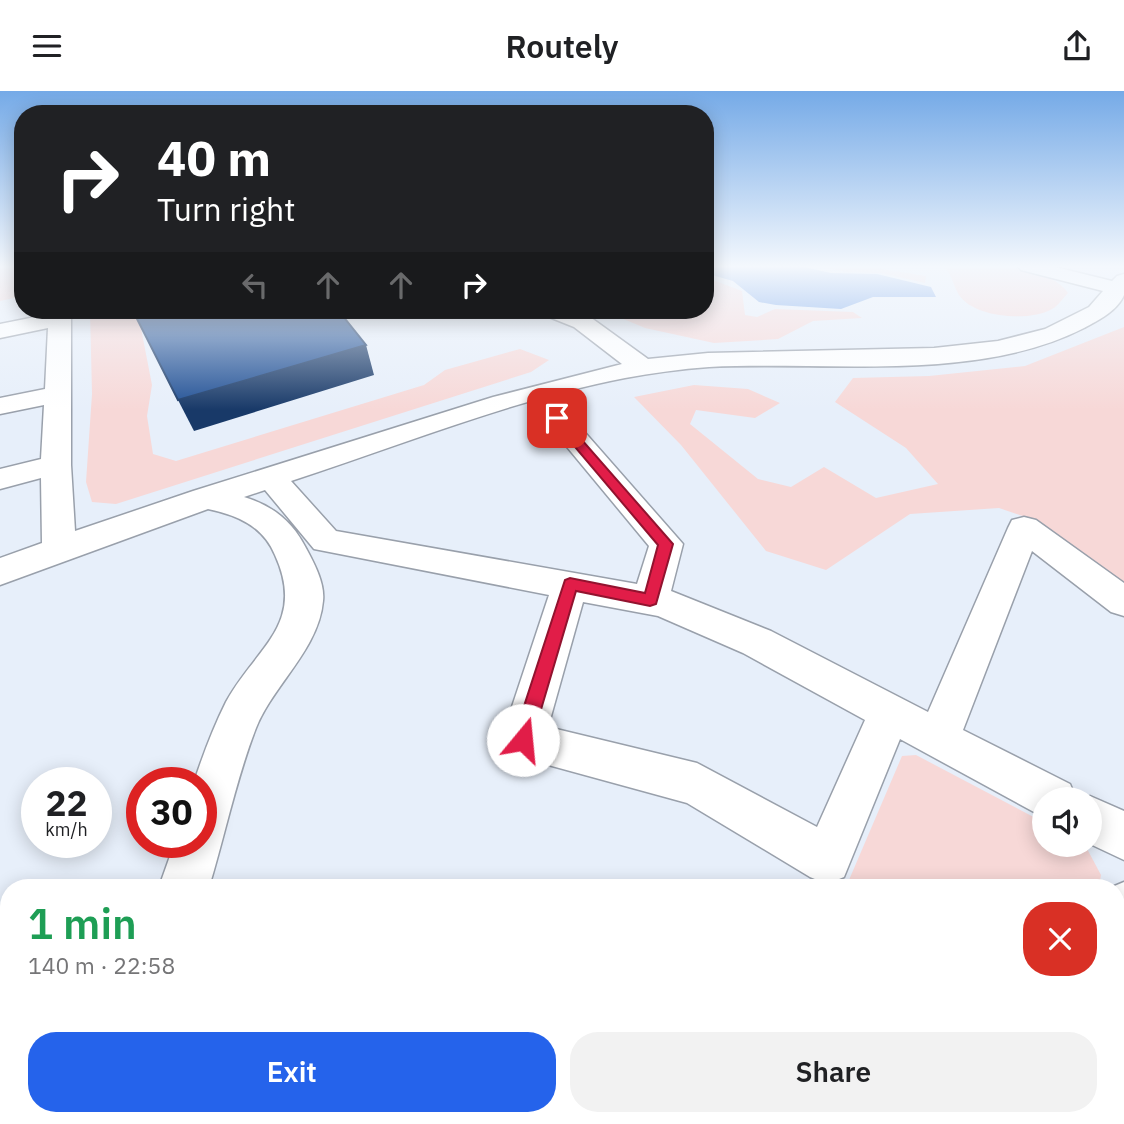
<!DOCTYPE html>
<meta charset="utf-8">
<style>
body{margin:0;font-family:"IBM Plex Sans",sans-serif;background:#f2f2f2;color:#202124;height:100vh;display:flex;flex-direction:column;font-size:26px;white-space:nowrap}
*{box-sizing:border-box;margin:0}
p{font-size:23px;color:#757577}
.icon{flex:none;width:38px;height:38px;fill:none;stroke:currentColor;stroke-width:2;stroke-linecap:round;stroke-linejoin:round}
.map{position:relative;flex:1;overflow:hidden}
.drawer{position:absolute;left:0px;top:788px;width:1125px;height:247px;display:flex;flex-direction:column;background:#fff;border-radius:28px 28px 0 0;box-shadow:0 4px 18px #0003}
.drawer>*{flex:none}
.banner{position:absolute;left:14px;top:14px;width:700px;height:214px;border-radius:28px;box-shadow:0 4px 18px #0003;background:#202124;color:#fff;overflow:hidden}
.buttons{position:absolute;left:1032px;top:696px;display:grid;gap:14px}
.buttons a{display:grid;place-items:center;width:70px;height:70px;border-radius:50%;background:#fff;box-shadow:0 4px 18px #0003;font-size:35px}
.speed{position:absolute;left:21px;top:676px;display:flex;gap:14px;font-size:35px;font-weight:700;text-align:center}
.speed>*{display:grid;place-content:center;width:91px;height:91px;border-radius:50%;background:#fff;box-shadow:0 4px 18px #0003;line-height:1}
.speed small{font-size:18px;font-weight:400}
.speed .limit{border:10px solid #d22;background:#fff;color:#111}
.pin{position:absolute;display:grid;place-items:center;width:60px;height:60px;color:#fff;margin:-30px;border-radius:14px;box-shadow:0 4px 10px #0006}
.me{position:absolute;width:77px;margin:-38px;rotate:17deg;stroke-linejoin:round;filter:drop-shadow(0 0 5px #0008)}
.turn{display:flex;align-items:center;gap:24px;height:147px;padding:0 28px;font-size:32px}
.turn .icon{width:91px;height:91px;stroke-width:2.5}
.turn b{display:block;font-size:49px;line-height:60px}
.lanes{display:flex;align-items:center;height:66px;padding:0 28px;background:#0003;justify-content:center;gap:35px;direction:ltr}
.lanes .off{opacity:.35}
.round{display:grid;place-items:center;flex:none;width:74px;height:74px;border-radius:28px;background:#f2f2f2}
.head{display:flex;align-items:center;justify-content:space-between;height:119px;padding:0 28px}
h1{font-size:42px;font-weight:600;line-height:52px;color:#1e9e55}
.button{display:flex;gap:14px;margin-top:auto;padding:14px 28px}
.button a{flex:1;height:80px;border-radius:28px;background:#2563eb;color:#fff;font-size:28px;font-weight:600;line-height:80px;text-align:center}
.button a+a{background:#f2f2f2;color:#202124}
header{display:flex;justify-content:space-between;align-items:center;height:91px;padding:0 28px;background:#fff;font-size:32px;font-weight:600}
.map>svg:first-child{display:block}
</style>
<header><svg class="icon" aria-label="menu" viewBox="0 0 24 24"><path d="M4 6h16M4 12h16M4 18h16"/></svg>Routely<svg class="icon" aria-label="share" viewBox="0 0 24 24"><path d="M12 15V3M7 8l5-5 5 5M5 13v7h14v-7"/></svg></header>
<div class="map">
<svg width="1124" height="1033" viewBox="0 0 1124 1033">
<rect width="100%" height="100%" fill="#e7effa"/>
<!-- green -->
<g fill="#f7d8d7">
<polygon points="0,175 23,175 23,205 0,210"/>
<polygon points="815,175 864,175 926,185 925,192 881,182 847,181"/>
<path d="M944 175C978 175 1046 171 1068 202 1063 207 1058 215 1052 218 1030 231 974 227 959 204 953 194 952 184 944 175Z"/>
<polygon points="705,186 742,200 745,224 757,226 775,218 853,221 862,227 813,230 778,248 714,252 645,237 602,219 705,219"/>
<polygon points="90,219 132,219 139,227 152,294 147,325 153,363 176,370 424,294 445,279 520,258 549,269 531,281 116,413 92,411 86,391 92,303"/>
<polygon points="1124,236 1124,492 1040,431 999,417 910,423 826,479 766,460 681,354 634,306 694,294 748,298 780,312 755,327 696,319 690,333 758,388 791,396 824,376 876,407 938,393 906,357 835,311 853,287 929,285 1025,275"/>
<polygon points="916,664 1045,732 1045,754 1085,754 1101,784 1099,796 846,796 902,665"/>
<polygon points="135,1026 1015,1026 1015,1033 128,1033"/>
</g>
<!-- water -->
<polygon fill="#699be6" points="705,175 800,175 831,182 877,183 931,196 936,206 873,206 841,218 776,214 759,211 733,190 705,182"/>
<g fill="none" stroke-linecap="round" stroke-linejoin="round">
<defs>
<g id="minor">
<path d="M1018 175H1051L1112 190 1117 185 1124 183C1124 188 1124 199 1124 204 1117 220 1099 229 1084 237 977 292 826 270 709 276 681 278 652 282 625 287 511 309 401 354 291 390L336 440 637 493 649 455 543 327 547 321 557 319 567 321 683 453 671 500 771 540 928 621 1008 437 1012 429 1024 426 1036 429 1124 492V525L1111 521 1032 460 963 639 1070 693 1077 709H1045V727L900 648 844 786 827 793 810 786 687 712 508 663 501 649 549 504 314 458 265 399 244 406C274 415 293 431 307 459 315 474 325 493 323 510 319 558 273 594 256 637 236 688 225 744 209 796H159L175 751H201V691H194C203 664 213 637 226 611 255 557 307 534 275 464 263 435 237 424 208 418L0 494V467L42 452 41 387 0 398V378L41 368 44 314 0 323V307L45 298 48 237 0 247V233L60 221 68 223 71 228V374L75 440 193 400 493 306 622 273 574 236 544 224 541 219H571L590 226 648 268 708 262 934 257 998 250 1045 238 1089 216 1103 200 1021 179ZM583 511 658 525 743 562 865 629 817 736 697 672 548 636Z"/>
<polygon points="1090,705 1124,720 1124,769 1090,753 1090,709 1081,709"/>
<polygon points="1124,791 1124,884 1116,887 1116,796 1112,796"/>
<polygon points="1116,929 1124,932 1124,992 1116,989"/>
<polygon points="1116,1019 1120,1026 1118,1033 1056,1033 1059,1026 1116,1026"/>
</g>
</defs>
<!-- minor casing -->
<use href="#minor" stroke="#99a0ab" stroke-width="3"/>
<!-- minor -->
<use href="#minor" fill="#fff" fill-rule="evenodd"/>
</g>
<!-- shaded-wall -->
<polygon fill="#183968" points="366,254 374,284 194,340 178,309"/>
<!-- building -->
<polygon fill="#225195" stroke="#183968" stroke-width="2" points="154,219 338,219 366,254 178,309 135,224"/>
<!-- sky -->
<linearGradient id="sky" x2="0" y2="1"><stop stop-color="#75aae7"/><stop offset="0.55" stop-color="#f4f8fd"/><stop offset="1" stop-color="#f4f8fd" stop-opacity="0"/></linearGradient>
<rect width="1124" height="319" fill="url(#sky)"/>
<!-- route -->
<polygon fill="#e11d48" stroke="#92132f" stroke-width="2" points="557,323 561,325 673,453 656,513 650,515 576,500 532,649 529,655 523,657 516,655 513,649 565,489 570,487 645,502 658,454 553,330 551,327"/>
</svg>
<div class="buttons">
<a><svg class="icon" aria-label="sound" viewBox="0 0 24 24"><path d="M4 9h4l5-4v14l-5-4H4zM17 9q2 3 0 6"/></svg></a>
</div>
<div class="speed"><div>22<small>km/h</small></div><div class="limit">30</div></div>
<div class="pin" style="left:557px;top:327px;background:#d93025"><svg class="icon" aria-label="arrive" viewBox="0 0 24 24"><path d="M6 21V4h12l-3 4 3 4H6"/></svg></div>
<svg class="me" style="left:523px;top:649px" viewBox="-20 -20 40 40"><circle r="19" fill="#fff"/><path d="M0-13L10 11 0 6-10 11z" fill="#e11d48"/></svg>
<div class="banner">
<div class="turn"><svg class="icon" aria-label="right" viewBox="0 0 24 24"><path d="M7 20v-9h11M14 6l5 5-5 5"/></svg><div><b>40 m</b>Turn right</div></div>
<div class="lanes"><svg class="icon off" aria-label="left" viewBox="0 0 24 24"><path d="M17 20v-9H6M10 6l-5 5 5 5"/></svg><svg class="icon off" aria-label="ahead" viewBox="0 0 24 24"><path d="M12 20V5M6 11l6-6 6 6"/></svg><svg class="icon off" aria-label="ahead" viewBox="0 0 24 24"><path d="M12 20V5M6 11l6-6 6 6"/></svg><svg class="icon" aria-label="right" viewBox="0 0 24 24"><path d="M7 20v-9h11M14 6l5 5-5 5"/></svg></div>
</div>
<section class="drawer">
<div class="head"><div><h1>1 min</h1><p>140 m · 22:58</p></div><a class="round" style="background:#d93025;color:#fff"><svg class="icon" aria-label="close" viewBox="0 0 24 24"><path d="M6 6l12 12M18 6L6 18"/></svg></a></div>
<div class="button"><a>Exit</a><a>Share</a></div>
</section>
</div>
